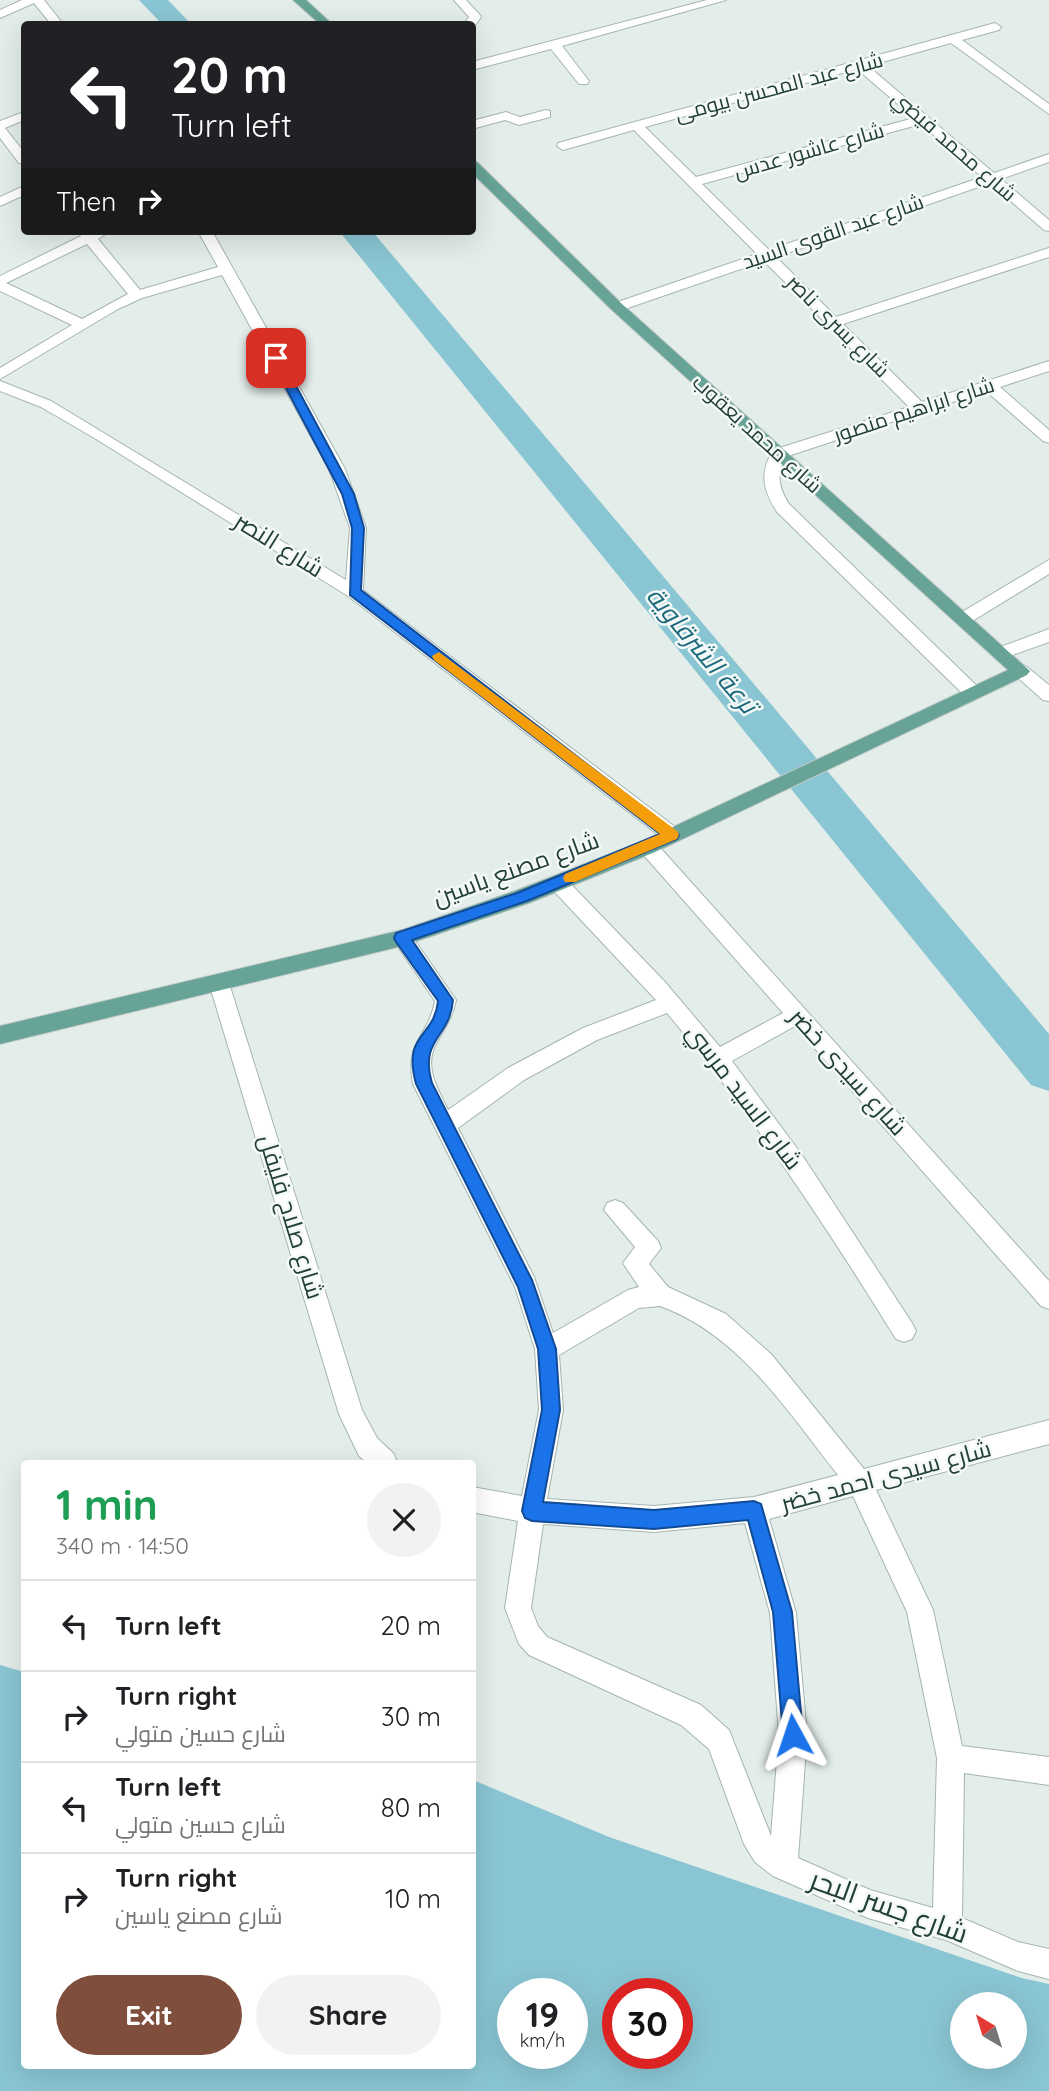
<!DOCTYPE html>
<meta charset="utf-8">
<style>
body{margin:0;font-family:Quicksand,Cairo,sans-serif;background:#f2f2f2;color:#202124;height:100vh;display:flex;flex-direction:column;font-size:26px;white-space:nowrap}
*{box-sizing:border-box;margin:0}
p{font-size:23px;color:#757577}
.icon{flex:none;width:38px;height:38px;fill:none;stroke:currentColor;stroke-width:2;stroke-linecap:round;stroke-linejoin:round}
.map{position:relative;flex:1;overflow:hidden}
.side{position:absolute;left:21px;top:1460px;width:455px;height:609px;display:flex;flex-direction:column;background:#fff;border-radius:7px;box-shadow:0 7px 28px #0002}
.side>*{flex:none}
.guide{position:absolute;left:21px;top:21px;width:455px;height:214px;border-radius:7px;box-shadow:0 7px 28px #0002;background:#202124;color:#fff;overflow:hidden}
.needle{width:46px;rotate:322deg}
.buttons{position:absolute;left:950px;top:1992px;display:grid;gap:14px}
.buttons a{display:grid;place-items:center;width:77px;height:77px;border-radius:50%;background:#fff;box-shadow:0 7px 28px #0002;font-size:35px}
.speed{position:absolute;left:497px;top:1978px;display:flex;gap:14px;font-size:35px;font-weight:700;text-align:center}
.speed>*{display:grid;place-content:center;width:91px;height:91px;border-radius:50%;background:#fff;box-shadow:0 7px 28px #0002;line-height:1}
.speed small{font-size:18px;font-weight:400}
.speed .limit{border:10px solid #d22;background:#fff;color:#111}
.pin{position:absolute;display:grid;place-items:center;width:60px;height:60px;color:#fff;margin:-30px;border-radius:14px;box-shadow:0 4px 10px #0006}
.me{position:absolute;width:77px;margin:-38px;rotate:355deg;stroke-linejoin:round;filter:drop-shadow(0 0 5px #0008)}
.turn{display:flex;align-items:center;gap:24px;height:147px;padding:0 35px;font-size:32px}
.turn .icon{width:91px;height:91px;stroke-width:2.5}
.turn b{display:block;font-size:49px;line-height:60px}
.then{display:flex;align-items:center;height:66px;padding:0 35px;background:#0003;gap:14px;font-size:26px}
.round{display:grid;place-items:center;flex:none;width:74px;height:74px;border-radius:37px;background:#f2f2f2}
.head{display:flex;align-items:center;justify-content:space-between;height:119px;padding:0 35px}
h1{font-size:42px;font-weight:800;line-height:52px;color:#1e9e55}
.action{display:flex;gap:14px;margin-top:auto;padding:14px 35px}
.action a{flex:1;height:80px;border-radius:42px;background:#7f4e3c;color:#fff;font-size:28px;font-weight:800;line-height:80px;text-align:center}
.action a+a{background:#f2f2f2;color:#202124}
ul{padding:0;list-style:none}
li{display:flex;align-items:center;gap:21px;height:91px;padding:0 35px;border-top:2px solid #e0e0e0}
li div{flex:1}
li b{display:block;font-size:26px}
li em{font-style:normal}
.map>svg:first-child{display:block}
</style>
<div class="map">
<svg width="1049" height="2091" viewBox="0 0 1049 2091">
<rect width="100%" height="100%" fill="#e3ede9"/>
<!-- water -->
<path fill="#8ac5d3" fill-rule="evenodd" d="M0 1665 24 1672V2065H472L473 1780 609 1837 1022 1978 1049 1984V2091H0ZM513 1993H572V2053H513ZM618 1993H677V2053H618ZM962 2004H1015V2056H962Z"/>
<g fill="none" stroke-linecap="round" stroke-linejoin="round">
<!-- canal -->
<g fill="#8ac5d3" fill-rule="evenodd">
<polygon points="139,0 168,0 191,24 162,24"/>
<polygon points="339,231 372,231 1049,1034 1049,1091 1031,1085"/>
</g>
<defs>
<g id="minor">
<polygon points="22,0 44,0 63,24 51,24 34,3 0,18 0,10"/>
<polygon points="454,0 466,0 479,14 481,17 474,27 464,24 469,17"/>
<polygon points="707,0 726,0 562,46 589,81 587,84 579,84 551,49 472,70 472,62"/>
<path d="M995 23 1001 27 999 30 962 40 1049 104V114L951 43 868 66 994 173 1049 154V162L1001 179 1049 220V231L1044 230 990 183 776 257 836 317 1049 248V257L843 324 922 402 1049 361V371L1000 387 1049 430V443L1043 441 986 391 785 457C776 475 779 488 789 504L979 688 982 693 979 698H967L777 512C763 490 759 474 773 450L909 407 764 261 622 310H612L610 307 612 304 757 254 634 130 563 150 557 146 558 143ZM857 69 914 118 696 177 645 127ZM921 124 982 177 769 250 702 184Z"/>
<polygon points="546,110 550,111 550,117 519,125 505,120 472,129 472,121 506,112 520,117"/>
<polygon points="24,112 24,120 5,128 24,152 24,164 19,163 0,138 0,121"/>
<polygon points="24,186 24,195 0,206 0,197"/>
<path d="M77 231H110L98 239 140 290 218 267 198 231H212L345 469 366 528 363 590 679 830 682 835 679 840 672 842 665 840 348 596 96 439 41 407 0 391V381L51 401 346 580 350 528 329 469 222 275 142 298 118 309 0 379V368L72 325 0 291V276L81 236ZM87 244 128 294 82 319 6 283Z"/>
<polygon points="1049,560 1049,574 969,623 957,623 954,619 957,615"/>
<polygon points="1049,629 1049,642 1001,659 992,653 995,649"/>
<polygon points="1021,665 1027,667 1049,685 1049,701 1043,700 1015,675 1012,671 1015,667"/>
<path d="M648 840 655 842 1049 1281V1309L1041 1306 795 1026 732 1061 802 1155 912 1323 916 1331 912 1339 904 1342 896 1339C826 1226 753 1115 667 1013L597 1040 524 1080 458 1128 534 1277 553 1333 628 1290 639 1287 623 1263 635 1247 604 1210 607 1203 615 1200 623 1203 658 1241 661 1248 649 1264 668 1287 726 1314 772 1355 864 1469 1049 1420V1444L876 1490 933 1610 962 1746 1049 1757V1785L964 1773 962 1918 1018 1942 1049 1949V1979L1018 1971 946 1940 868 1918 773 1876 755 1862 744 1844 709 1749 681 1725 529 1655 519 1644 505 1608 518 1521 472 1512V1487L522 1496 539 1410 535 1349 515 1287 413 1084C405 1040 428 1038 435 1001L392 938 395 932 402 930 409 932 456 1000C453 1018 443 1030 435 1046 424 1068 439 1091 448 1110L508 1068 583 1028 656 1000 551 888 548 883 551 878 558 875 565 878 665 982 720 1047 783 1013 641 852 638 847 641 842ZM660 1306C740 1335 787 1411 838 1475L754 1497 654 1506 547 1499 563 1410 559 1355 639 1308ZM853 1496 907 1612 937 1758 933 1908 870 1890 798 1858 807 1735 796 1613 769 1519ZM745 1523 770 1613 779 1735 771 1836 729 1730 701 1705 547 1637 538 1626 531 1608 543 1524 654 1532Z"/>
<polygon points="219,975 226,977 229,983 362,1410 377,1438 394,1454 397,1463 367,1463 359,1456 339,1414 209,983 212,977"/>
</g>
<g id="major">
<polygon points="293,0 306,0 332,24 320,24"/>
<polygon points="472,161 477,162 622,304 1030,671 1027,675 655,852 529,903 402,946 0,1044 0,1026 402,930 515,891 641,842 1008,670 612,310 472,173"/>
</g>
</defs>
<!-- minor casing -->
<use href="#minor" stroke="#a5b5b0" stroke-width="2"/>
<!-- major casing -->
<use href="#major" stroke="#c1c9c7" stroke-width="2"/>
<!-- minor -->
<use href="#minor" fill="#fff" fill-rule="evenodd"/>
<!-- major -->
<use href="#major" fill="#67a396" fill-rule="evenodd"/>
</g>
<!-- route -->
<path fill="#1a73e8" stroke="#114b97" stroke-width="2" d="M276 354 281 358 354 494 364 528 361 590 679 835 677 839 527 901 412 940 453 1000C450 1039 419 1038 432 1083L532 1280 556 1349 560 1410 543 1502 654 1510 754 1501 761 1504 792 1612 803 1735 800 1742 793 1745 786 1742 783 1735 773 1612 748 1520 654 1529 532 1521 525 1518 522 1511 542 1410 538 1349 518 1287 416 1084C402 1032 434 1039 438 1001L396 942 394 938 396 933 517 893 660 834 350 595 352 528 342 494 270 358Z"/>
<!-- slow -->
<polygon fill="#f59e0b" points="439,652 677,831 679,835 677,839 575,882 565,882 563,878 565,874 660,834 434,660 432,656"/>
<g text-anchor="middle" stroke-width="5" stroke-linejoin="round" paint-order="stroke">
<!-- far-street labels -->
<g font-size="21" fill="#223f38" stroke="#f4f9f7">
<text transform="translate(779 87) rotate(-15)" y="7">شارع عبد المحسن بيومى</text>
<text transform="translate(954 146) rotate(41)" y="7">شارع محمد فيضي</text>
<text transform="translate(809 151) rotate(-16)" y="7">شارع عاشور عدس</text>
<text transform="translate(833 232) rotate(-19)" y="7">شارع عبد القوى السيد</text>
<text transform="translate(838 326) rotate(45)" y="7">شارع يسرى ناصر</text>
<text transform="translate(914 410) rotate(-18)" y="7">شارع ابراهيم منصور</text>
<text transform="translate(757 434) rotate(42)" y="7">شارع محمد يعقوب</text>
</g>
<!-- street labels -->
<g font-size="24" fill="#223f38" stroke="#f4f9f7">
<text transform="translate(279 545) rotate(32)" y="8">شارع النصر</text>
<text transform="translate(516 869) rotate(-20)" y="8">شارع مصنع ياسين</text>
<text transform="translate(848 1072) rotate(48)" y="8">شارع سيدى خضر</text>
<text transform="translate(744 1097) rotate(53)" y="8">شارع السيد مرسي</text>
<text transform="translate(291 1217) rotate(73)" y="8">شارع صلاح فليفل</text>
<text transform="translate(886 1476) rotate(-15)" y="8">شارع سيدى احمد خضر</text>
</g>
<!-- water labels -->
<g font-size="26" font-style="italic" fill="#1b697c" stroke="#f4f9f7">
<text transform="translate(702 650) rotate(50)" y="9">ترعة الشرقاوية</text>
</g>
<!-- near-street labels -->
<g font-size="28" fill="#223f38" stroke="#f4f9f7">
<text transform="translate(889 1906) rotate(20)" y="10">شارع جسر البحر</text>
</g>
</g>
</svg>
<div class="buttons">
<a><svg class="needle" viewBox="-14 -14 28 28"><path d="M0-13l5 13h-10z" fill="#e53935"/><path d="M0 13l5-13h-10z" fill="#757577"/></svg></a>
</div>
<div class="speed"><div>19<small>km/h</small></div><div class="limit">30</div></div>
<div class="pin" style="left:276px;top:358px;background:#d93025"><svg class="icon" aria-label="arrive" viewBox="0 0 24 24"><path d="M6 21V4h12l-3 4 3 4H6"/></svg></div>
<svg class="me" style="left:793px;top:1735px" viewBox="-20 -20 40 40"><path d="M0-17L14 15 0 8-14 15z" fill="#1a73e8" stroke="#fff" stroke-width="4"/></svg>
<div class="guide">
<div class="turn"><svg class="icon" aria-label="left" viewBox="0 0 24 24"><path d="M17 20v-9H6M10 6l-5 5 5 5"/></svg><div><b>20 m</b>Turn left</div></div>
<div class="then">Then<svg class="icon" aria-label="right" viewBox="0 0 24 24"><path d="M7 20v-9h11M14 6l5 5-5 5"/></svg></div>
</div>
<section class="side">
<div class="head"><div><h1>1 min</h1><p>340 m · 14:50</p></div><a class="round"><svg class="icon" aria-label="close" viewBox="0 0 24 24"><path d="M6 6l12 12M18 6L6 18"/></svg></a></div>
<ul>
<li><svg class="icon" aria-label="left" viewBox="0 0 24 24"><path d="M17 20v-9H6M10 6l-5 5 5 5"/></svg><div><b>Turn left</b></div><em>20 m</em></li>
<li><svg class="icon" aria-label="right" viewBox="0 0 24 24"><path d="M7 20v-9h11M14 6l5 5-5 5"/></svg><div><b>Turn right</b><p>شارع حسين متولي</p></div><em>30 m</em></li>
<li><svg class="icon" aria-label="left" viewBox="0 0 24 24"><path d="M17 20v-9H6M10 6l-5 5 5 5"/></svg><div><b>Turn left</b><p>شارع حسين متولي</p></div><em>80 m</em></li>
<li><svg class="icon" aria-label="right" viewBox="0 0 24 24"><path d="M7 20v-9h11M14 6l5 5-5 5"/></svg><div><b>Turn right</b><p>شارع مصنع ياسين</p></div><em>10 m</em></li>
</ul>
<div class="action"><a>Exit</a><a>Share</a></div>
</section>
</div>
